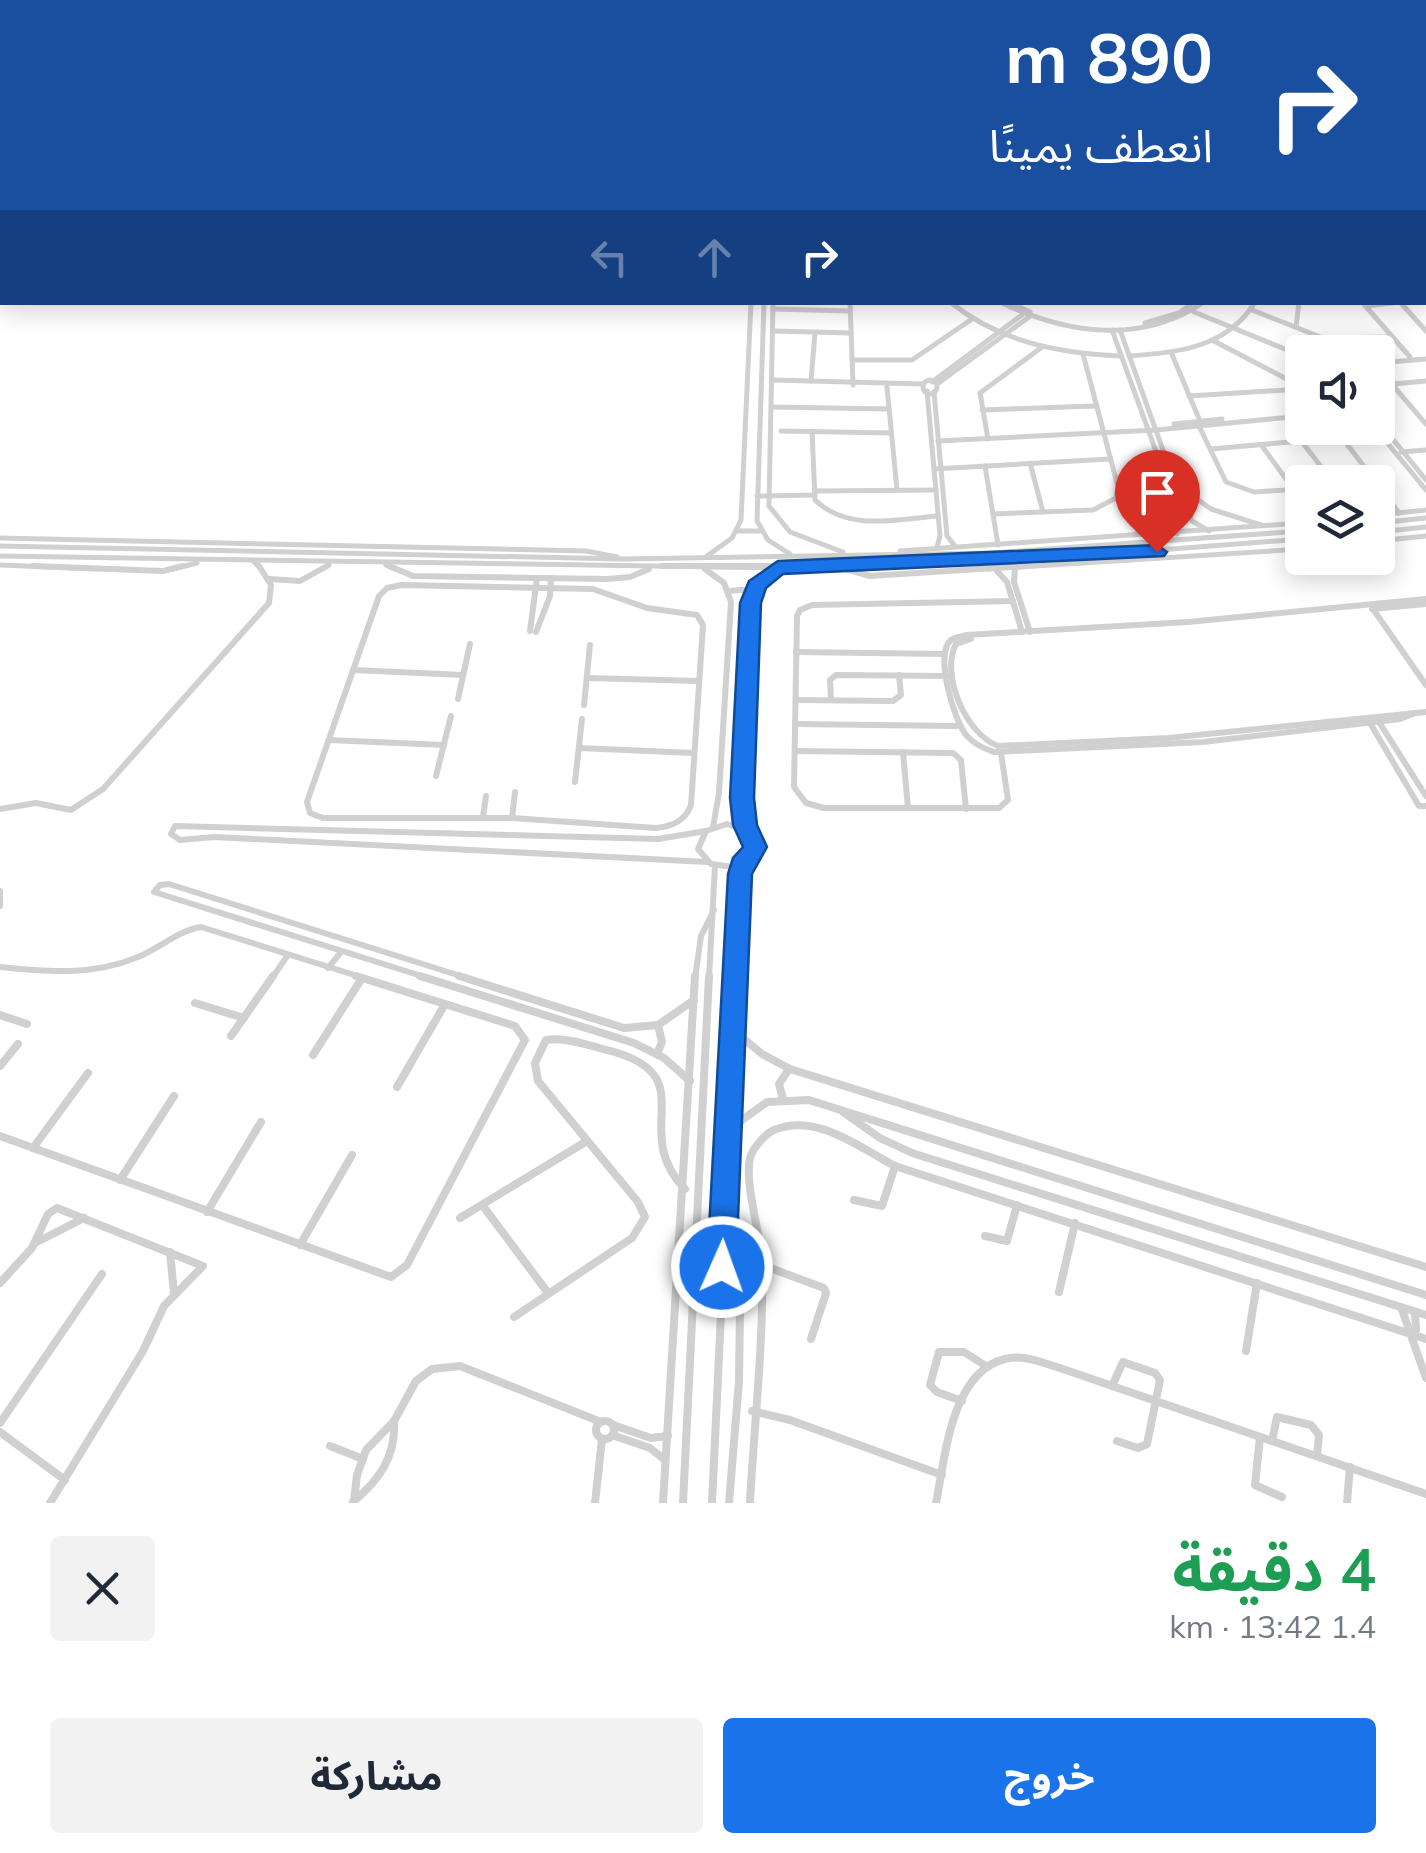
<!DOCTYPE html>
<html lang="ar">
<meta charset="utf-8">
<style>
body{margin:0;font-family:Mulish,"Noto Sans Arabic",sans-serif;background:#f2f2f3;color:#1f2937;direction:rtl;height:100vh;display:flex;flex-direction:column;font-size:38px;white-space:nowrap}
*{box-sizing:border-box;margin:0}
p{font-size:32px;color:#747a83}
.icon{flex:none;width:55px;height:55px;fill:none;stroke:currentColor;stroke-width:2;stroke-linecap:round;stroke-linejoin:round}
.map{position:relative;height:1503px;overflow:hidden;direction:ltr}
.details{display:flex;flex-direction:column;background:#fff;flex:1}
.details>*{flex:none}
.guide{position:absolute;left:0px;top:0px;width:1428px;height:305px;box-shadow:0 5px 25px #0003;direction:rtl;background:#1a4fa0;color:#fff;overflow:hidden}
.fabs{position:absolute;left:1285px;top:335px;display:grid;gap:20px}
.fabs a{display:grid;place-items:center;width:110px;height:110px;border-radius:10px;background:#fff;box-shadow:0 5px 25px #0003;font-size:50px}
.pin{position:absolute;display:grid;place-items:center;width:85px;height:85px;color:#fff;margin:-102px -42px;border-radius:50% 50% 50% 0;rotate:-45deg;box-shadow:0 0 10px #0007}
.pin .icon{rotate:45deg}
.me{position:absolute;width:110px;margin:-55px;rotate:2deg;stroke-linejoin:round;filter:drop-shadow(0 0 8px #0008)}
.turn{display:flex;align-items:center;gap:35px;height:210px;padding:0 50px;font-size:45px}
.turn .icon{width:130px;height:130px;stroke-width:2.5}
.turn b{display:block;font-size:70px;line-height:85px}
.lanes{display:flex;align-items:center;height:95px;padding:0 50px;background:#0003;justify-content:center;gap:50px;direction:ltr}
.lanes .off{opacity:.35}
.round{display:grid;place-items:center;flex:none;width:105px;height:105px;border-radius:10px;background:#f2f2f3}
.head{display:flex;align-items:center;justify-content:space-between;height:170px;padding:0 50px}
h1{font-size:60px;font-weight:700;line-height:75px;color:#1e9e55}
.cta{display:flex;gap:20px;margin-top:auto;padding:20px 50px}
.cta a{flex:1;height:115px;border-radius:10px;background:#1a73e8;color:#fff;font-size:40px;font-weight:700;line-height:115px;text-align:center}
.cta a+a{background:#f2f2f3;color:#1f2937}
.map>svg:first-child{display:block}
</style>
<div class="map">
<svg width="1426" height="1503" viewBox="0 0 1426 1503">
<rect width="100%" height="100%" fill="#fff"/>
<!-- green -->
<polygon fill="#e6ecdf" points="898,0 1426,0 1426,36 1425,2"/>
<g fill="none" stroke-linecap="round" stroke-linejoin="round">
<!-- minor-far3 -->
<g stroke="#d0d0d0" stroke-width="4">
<polyline points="447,0 475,2"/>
<polyline points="572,0 593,2"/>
<polyline points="422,2 427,0"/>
</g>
<!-- minor-far2 -->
<g stroke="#d0d0d0" stroke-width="5">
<polyline points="764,302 757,521 768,540 790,554"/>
<polyline points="773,302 769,506 790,532 843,552"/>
<polyline points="850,302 853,385"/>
<path d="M950 302C1000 342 1057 353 1120 356"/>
<path d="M1000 302C1066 334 1141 345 1204 302"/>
<polyline points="1009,302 1030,312"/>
<polyline points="1362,302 1410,357"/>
<polyline points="1400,302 1426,331"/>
<polyline points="1366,306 1400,302"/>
<polyline points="773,309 850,311"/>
<polyline points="1252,310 1323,338 1392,337"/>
<polyline points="1194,312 1302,356"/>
<polyline points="1145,323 1179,313 1194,302"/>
<polyline points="1296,327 1299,302"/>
<polyline points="1112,330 1180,518 1177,534"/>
<polyline points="1120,330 1177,489 1192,521 1209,531"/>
<polyline points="774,331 851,333"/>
<polyline points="1212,340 1302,387"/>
<polyline points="1171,352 1200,421"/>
<path d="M1129 356C1178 353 1228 347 1255 302"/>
<polyline points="852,360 912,360 972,319"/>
<polyline points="1378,363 1426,359"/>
<polyline points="1378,368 1426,424"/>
<polyline points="773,380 922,384"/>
<circle cx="930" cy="387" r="7"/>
<polyline points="811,381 815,333"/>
<polyline points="932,382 1022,315"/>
<polyline points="937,384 1029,317"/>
<polyline points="1393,384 1426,381"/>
<polyline points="887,387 897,490"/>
<polyline points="927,391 940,536 937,547"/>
<polyline points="934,392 947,536 955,546"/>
<polyline points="1189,396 1302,389"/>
<polyline points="772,407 889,409"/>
<polyline points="982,410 1096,406"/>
<polyline points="1378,421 1426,480"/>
<polyline points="1174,424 1222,419"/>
<polyline points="1199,426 1226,482 1254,492 1302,489"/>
<polyline points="1375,428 1426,490"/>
<polyline points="781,431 891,433"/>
<path d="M812 431 815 500C848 532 897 519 938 516"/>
<polyline points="988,439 980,393 1042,347"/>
<polyline points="1343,439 1376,482"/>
<polyline points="938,441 1156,430 1302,416"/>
<polyline points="1302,442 1333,482"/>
<polyline points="1262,446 1294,490"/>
<polyline points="1211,449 1381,434"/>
<polyline points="1401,452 1426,450"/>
<polyline points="1030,463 1043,512"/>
<polyline points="985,466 998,545"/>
<polyline points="934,469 1110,459"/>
<polyline points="1378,485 1399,513"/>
<polyline points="1179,486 1211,509 1261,525"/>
<polyline points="815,491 936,490"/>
<polyline points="757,496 815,495"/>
<polyline points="993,514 1093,510 1116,498 1118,487 1083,354"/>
<polyline points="1378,515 1426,510"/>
<polyline points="1378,523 1426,518"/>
<polyline points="737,531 760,531"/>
<polyline points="1378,532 1426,527"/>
<polyline points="1134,535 1157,522 1171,501"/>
<polyline points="0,538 586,551 617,557"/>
<polyline points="1378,541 1426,536"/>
<polyline points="0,546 623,559 992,553 1302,531"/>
<polyline points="900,551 1302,523"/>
<polyline points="0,556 778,568 1043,559 1302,539"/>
<polyline points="707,556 732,538 741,520 751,302"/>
<polyline points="254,562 261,569"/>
<polyline points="0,565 100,569"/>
<polyline points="386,565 395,569"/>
<polyline points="838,567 844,569"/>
<polyline points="173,569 197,563"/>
<polyline points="322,569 329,565"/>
<polyline points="987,569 1302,549"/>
</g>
<!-- minor-far1 -->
<g stroke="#d0d0d0" stroke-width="6">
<polyline points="33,566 163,571 183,566"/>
<polyline points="389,566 413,576 607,579 630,577 649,569"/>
<polyline points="661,566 831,566"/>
<polyline points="838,567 870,576 1027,566"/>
<polyline points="705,569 724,583 731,602 719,793 713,827"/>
<polyline points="1015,569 1014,582 1030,632"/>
<polyline points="997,571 1007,582 1022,632"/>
<polyline points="270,579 300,581 327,566"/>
<path d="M401 585 593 589 647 608 697 615 703 625 691 805C685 821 673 826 656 828L512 818H323L310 813 307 802 379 596 387 588Z"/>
<polyline points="728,591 754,589"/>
<polyline points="1372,609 1426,604"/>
<polyline points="1373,609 1426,685"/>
<polyline points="530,631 537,578"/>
<polyline points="536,632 550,596 551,578"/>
<path d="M971 639 956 644C940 675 966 734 998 746L1168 738 1426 712"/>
<polyline points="796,652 944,654"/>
<polyline points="353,670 463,675"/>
<polyline points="587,678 699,681"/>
<polyline points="458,699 470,644"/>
<polyline points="796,700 893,701 901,695 899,675"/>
<polyline points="831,700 830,680 836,675 948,676"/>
<polyline points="584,705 590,645"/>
<path d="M1415 713 1400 719 1203 742 994 752C984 748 975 745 967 736 954 722 934 653 951 640 955 637 961 637 966 635L1188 622 1426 599"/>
<polyline points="1379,722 1426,796"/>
<polyline points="1370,723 1419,806 1426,806"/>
<polyline points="795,724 957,726"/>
<polyline points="329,740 444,745"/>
<polyline points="579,748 694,753"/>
<polyline points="795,751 953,753 961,760 966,809"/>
<polyline points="903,752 908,808"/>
<polyline points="1001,753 1008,800 999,808 824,808 806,803 794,787 797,616 800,610 812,605 1013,601"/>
<polyline points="436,776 451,716"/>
<polyline points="575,782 582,719"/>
<polyline points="0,809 36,803 71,810 103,789 269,603 271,585 259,566"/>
<polyline points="483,817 486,796"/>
<polyline points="512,818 515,792"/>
<polygon points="727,824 747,831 755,844 751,857 733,867 711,864 698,849 706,831"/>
<polyline points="706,831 658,839 175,826 171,834 180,840 214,837 708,862"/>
<polyline points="747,831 742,805 750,603 757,585 776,569"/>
<polyline points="0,891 0,906"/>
<path d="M0 967C47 972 93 976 138 957 160 948 177 931 201 927L364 978"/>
<polyline points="328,968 341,952"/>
<polyline points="272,978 288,955"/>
<polyline points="428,978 154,892 160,885 169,884 467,978"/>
<polyline points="695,978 701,936 714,910"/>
<polyline points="709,978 715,865"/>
<polyline points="737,978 742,864"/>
</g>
<!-- minor -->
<g stroke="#d0d0d0" stroke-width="8">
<polyline points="420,976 634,1043 664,1058 690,1081"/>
<polyline points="459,976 624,1028 658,1025 694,1000"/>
<polyline points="195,1003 244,1018"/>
<polyline points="0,1015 27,1024"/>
<polyline points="732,1029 762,1054 790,1069 1426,1267"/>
<polyline points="231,1036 273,976"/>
<polyline points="657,1054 662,1042 658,1025"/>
<polyline points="313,1055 362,978"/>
<polyline points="0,1066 18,1044"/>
<polyline points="397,1087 445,1004"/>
<polyline points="783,1099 779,1084 789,1069"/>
<polyline points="843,1112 880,1138 912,1153 1426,1315"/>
<polyline points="728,1130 767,1102 809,1100 1426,1295"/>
<polyline points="0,1136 391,1277 407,1265 525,1040 515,1026 356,976"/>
<polyline points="33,1148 88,1073"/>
<polyline points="120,1180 174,1096"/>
<polyline points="854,1200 882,1206 895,1166"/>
<polyline points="724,1203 736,1219 741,1238 739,1381 729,1503"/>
<polyline points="483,1206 548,1293"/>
<polyline points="207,1212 261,1122"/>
<polyline points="460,1218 587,1141"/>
<polyline points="985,1236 1007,1241 1017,1205"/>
<polyline points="37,1242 84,1218"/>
<polyline points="300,1245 352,1155"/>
<polyline points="170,1252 174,1293"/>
<polyline points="762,1265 824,1288 826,1293 811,1339"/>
<polyline points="0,1283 32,1248 48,1214 57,1208 203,1266 164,1306 143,1351 50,1503"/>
<polyline points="1059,1292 1075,1223"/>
<polyline points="1401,1307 1426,1378"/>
<path d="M514 1317 632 1238 645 1217 638 1202 538 1081 535 1063 546 1040C566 1037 588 1045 607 1050 707 1075 627 1130 685 1189"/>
<polyline points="1412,1335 1416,1330 1415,1312"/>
<polyline points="1246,1351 1257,1283"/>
<polyline points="1112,1386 1123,1362 1155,1373 1160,1380 1147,1444 1138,1448 1117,1441"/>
<polyline points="962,1401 937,1392 930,1385 939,1352 964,1352 986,1366"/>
<polyline points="752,1411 790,1420 942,1475"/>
<circle cx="605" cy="1430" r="9"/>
<polyline points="0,1423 102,1274"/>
<polyline points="613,1425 651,1438 668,1436"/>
<polyline points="0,1432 65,1480"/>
<polyline points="612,1435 650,1448 665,1460"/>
<polyline points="1260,1437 1255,1485 1282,1497"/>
<polyline points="1272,1441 1277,1417 1311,1425 1319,1435 1317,1456"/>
<polyline points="330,1446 363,1459"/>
<polyline points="354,1501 357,1475 366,1450 394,1421 416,1381 432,1369 460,1366 601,1422"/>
<path d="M353 1502C379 1480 396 1457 394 1422"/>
<polyline points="595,1503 602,1439"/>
<polyline points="663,1503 695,976"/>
<polyline points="683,1503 709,976"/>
<polyline points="712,1503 737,976"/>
<path d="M750 1503C754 1424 764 1343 762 1264 761 1233 744 1185 750 1158 752 1149 766 1133 774 1130 816 1112 860 1148 895 1166L1426 1339"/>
<path d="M936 1503C945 1458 951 1372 1005 1359 1023 1354 1043 1363 1060 1368L1426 1494"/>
<polyline points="1347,1503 1350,1467"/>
</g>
<!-- major -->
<polyline stroke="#ababab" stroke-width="6" points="0,266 0,271"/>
</g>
<!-- route -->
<polygon fill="#1a73e8" stroke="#114b97" stroke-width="2.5" points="1157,545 1167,552 1164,556 783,574 766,588 761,603 754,798 757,825 767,847 752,874 736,1267 732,1277 722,1281 711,1277 707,1267 728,874 733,858 743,847 733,825 730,798 740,603 749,581 778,561"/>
</svg>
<div class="fabs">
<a><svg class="icon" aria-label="sound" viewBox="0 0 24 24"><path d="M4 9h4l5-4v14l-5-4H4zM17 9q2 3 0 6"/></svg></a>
<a><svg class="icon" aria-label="layers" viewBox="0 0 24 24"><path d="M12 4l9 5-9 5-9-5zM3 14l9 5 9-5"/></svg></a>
</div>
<div class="pin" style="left:1157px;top:552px;background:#d93025"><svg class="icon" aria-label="arrive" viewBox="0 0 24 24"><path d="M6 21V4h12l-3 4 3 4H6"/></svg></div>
<svg class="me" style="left:722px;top:1267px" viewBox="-20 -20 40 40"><circle r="17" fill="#1a73e8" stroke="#fff" stroke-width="3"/><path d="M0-11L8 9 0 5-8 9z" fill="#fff"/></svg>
<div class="guide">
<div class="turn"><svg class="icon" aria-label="right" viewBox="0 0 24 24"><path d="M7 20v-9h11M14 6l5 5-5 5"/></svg><div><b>890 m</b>انعطف يمينًا</div></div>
<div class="lanes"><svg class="icon off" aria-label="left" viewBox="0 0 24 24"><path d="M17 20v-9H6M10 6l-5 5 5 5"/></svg><svg class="icon off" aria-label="ahead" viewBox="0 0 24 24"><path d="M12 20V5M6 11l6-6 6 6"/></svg><svg class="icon" aria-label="right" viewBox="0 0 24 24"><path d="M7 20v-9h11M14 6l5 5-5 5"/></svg></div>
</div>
</div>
<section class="details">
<div class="head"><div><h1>4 دقيقة</h1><p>1.4 km · 13:42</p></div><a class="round"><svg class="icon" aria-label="close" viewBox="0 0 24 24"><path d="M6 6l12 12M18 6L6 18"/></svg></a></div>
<div class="cta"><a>خروج</a><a>مشاركة</a></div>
</section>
